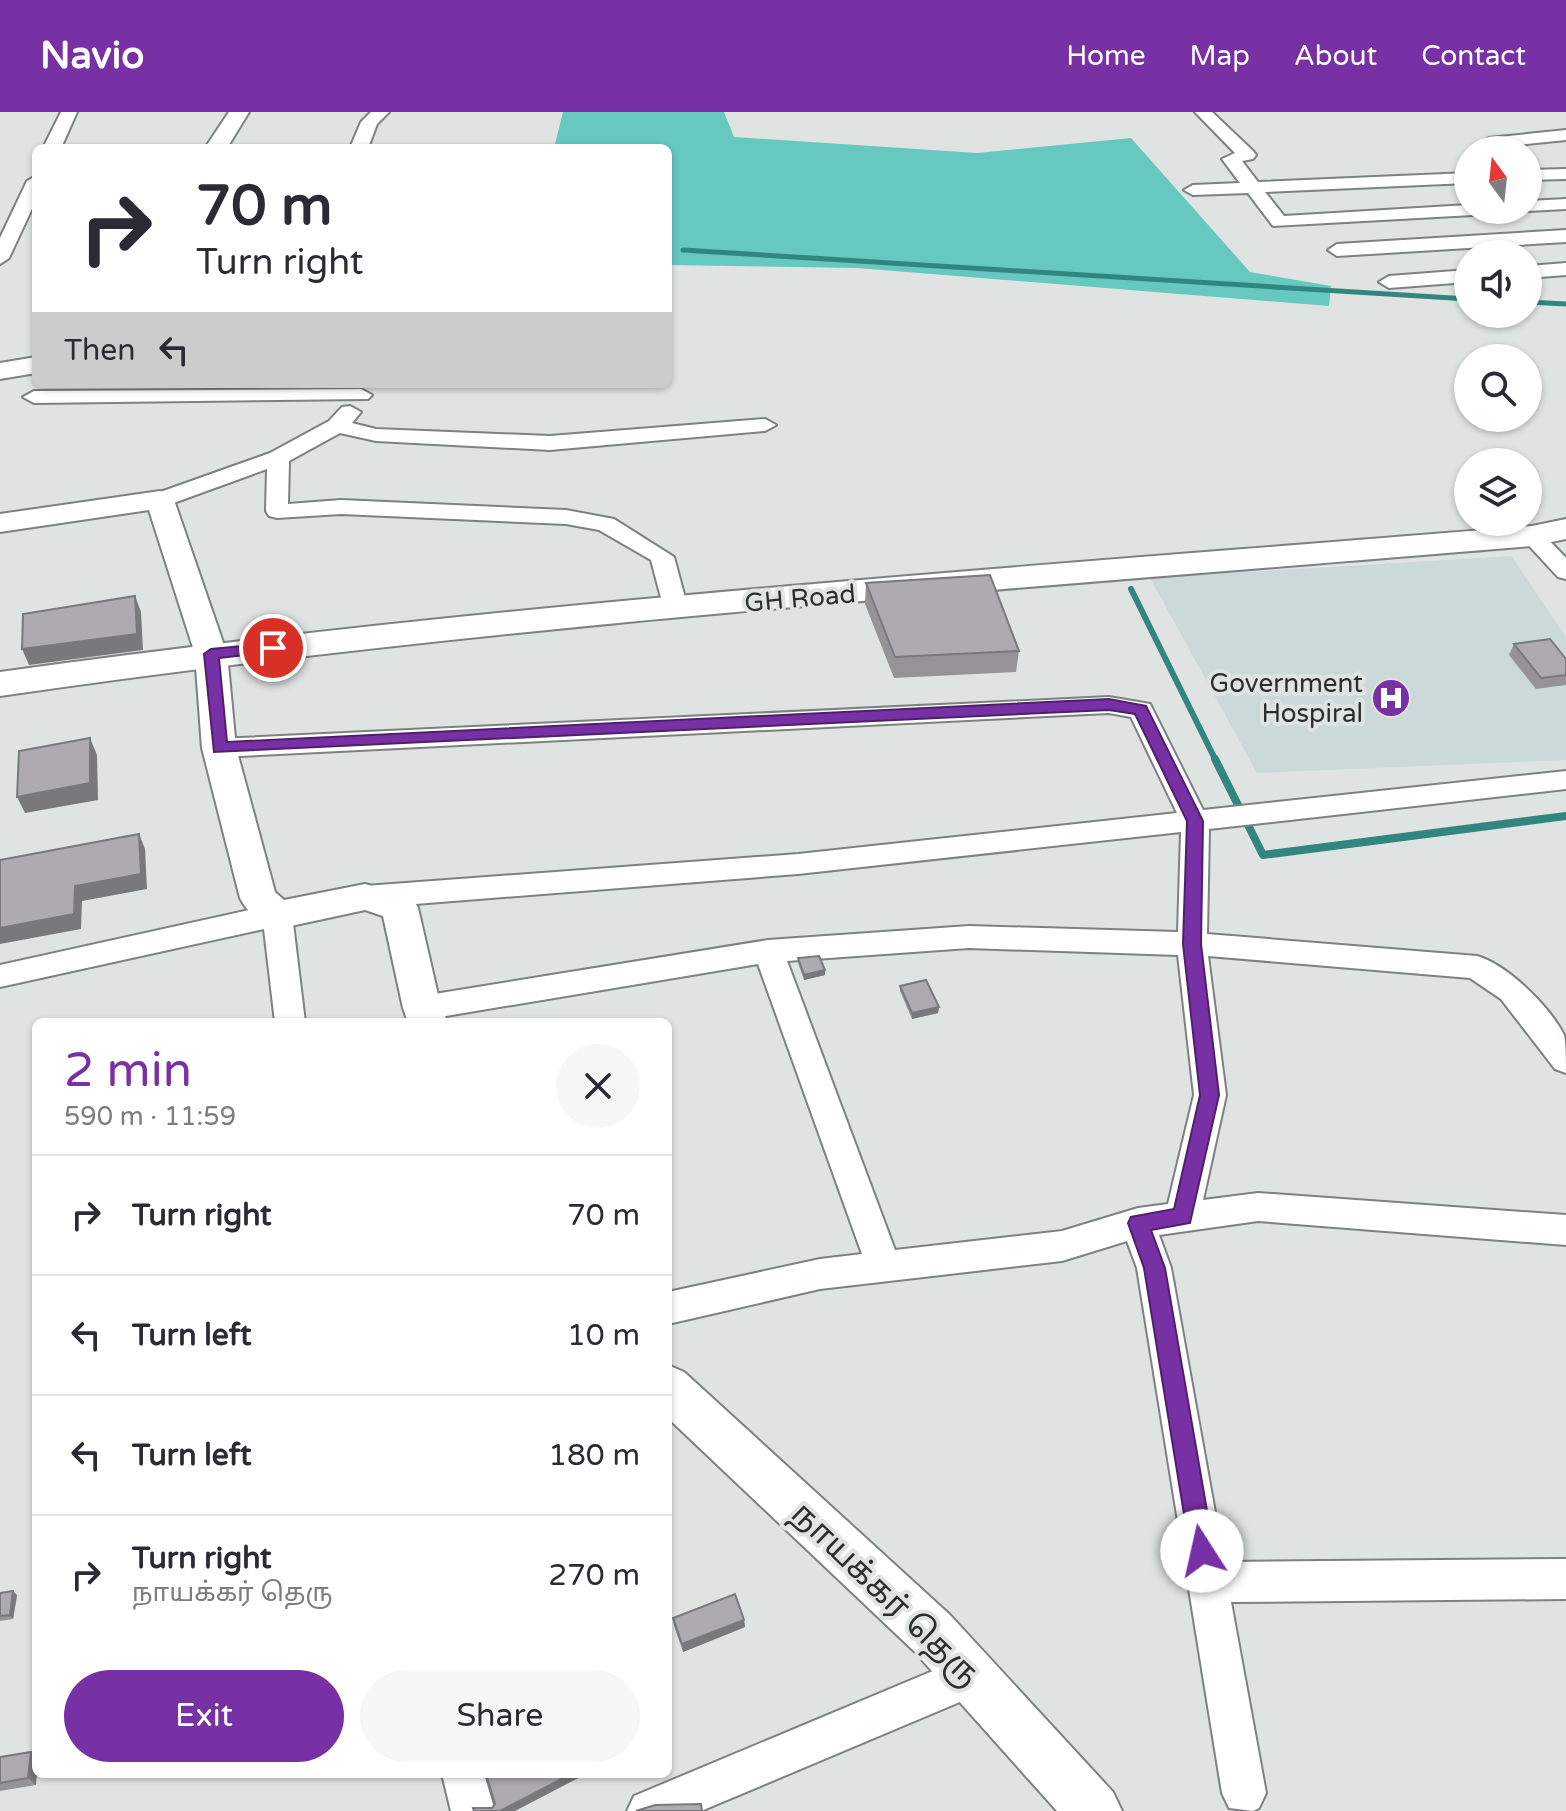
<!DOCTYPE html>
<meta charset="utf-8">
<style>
body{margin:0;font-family:"Varela Round","Noto Sans Tamil",sans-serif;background:#f7f7f7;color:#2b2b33;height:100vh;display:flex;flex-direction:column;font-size:30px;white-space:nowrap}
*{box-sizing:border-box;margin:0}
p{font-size:26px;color:#7c7c81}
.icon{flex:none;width:44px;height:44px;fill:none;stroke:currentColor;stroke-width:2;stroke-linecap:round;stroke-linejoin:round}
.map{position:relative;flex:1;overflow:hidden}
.side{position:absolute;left:32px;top:906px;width:640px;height:760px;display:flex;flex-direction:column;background:#fff;border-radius:12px;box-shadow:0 2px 6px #0004}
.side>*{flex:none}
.banner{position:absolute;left:32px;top:32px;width:640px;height:244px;border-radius:12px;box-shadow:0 2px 6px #0004;background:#fff;color:#2b2b33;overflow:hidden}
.needle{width:52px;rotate:345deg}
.fabs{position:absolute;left:1454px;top:24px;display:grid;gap:16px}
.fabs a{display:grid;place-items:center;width:88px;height:88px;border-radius:50%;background:#fff;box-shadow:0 2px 6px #0004;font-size:40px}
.pin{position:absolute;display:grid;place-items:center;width:68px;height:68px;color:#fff;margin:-34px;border:4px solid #fff;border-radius:50%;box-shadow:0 2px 8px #0007}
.me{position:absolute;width:88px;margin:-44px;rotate:350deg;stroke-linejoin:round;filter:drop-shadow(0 0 6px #0008)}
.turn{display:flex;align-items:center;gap:28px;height:168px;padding:0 32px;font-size:36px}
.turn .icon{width:104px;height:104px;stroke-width:2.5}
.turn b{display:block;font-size:56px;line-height:68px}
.then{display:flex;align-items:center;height:76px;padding:0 32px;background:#0003;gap:16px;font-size:30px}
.round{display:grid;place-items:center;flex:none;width:84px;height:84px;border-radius:42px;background:#f7f7f7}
.head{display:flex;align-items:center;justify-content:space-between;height:136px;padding:0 32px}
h1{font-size:48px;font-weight:600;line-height:60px;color:#7831a4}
.action{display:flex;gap:16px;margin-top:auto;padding:16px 32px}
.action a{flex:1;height:92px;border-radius:48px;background:#7831a4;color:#fff;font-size:32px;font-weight:600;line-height:92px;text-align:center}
.action a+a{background:#f7f7f7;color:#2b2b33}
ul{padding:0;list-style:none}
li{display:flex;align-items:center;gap:24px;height:120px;padding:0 32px;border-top:2px solid #e1e1e2}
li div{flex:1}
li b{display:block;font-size:30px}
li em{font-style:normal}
header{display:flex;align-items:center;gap:48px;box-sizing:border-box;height:112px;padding:0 40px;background:#7831a4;color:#fff}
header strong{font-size:38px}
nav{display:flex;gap:44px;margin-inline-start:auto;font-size:28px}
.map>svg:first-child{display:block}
</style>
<header>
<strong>Navio</strong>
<nav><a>Home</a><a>Map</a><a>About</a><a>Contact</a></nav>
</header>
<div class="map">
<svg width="1566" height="1699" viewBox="0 0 1566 1699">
<rect width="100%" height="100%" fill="#dfe4e3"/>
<!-- built -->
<polygon fill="#cbdad8" points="1511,444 1566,525 1566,648 1257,661 1150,466"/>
<!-- green -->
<polygon fill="#67c8c0" points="563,0 724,0 734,25 977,41 1131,26 1250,160 1331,174 1329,194 857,156 668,153 668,36 554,36"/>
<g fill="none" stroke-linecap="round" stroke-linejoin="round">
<!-- stream-far2 -->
<g stroke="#318680" stroke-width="5">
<polyline points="683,138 1468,187"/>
<polyline points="1528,190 1566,192"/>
</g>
<!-- stream-far1 -->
<polyline stroke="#318680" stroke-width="6" points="1131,477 1216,649"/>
<!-- stream -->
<polyline stroke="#318680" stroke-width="8" points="1215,647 1263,743 1566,704"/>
<defs>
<g id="minor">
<polygon points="61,0 77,0 61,36 43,36"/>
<polygon points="371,0 389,0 377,12 368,36 350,36 361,10"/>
<polygon points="1195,0 1212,0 1253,39 1256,43 1253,47 1242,49 1258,70 1468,61 1468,71 1265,80 1284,104 1468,93 1468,98 1482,98 1473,103 1273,114 1248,81 1193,83 1184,78 1193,73 1240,71 1222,47 1235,41"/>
<polygon points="1566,18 1566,28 1489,36 1480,31 1489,26"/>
<polygon points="1566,57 1566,67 1528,68 1528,58"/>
<polygon points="36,64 36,88 9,146 0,152 0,126 27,69"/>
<polygon points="1566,87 1566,97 1528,99 1522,98 1528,98 1528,89"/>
<polygon points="1566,118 1566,130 1337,144 1328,138 1337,132"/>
<polygon points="1566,151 1566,163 1528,166 1528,154"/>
<polygon points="1468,158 1468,170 1389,176 1379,170 1389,164"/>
<polygon points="361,277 372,283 368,287 34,291 23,285 34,279"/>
<polygon points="350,294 361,300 352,311 376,317 550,324 765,307 776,313 765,319 550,338 376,329 340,321 289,349 288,392 341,388 566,398 614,407 674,445 688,497 685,502 667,502 664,497 651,448 599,418 566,412 341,402 277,406 269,404 266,399 267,357 168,393 152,393 149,388 152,383 270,341 329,309 342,295"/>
<polygon points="1532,417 1540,419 1566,446 1566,467 1558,465 1520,424 1524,419"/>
<path d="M1109 585 1150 592 1203 698 1566 659V677L1209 717 1207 822 1477 844C1508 853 1550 895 1564 923 1566 932 1566 950 1566 961L1555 957 1501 887 1470 866 1208 844 1226 983 1203 1088 1258 1081 1566 1103V1133L1258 1109 1159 1123 1171 1156 1224 1450 1566 1447V1487L1231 1490 1266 1681 1259 1696 1253 1699 1229 1696 1222 1681 1137 1156 1127 1129 1062 1149 820 1177 668 1212V1180L820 1147 862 1142 758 852 422 908 411 904 407 896 411 888 422 884 768 828 969 814 1178 820 1181 720 798 762 365 796 355 792 351 785 355 778 365 774 798 742 1177 701 1131 605 1109 601 219 645 210 642 206 636 210 630 219 627ZM969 836 1178 843 1194 983 1168 1092 1138 1096 1062 1119 895 1138 787 849Z"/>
<polygon points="277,792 287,795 292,803 305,910 275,910 264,817 0,875 0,853"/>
<polygon points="971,1543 986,1549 992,1564 986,1579 701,1699 627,1699 634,1684"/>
<polygon points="442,1662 484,1662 495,1699 451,1699"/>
</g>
<g id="tertiary">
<polygon points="229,0 249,0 227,36 205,36"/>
<polygon points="36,245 36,261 0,267 0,251"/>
<path d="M160 379 170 382 174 388 227 542 236 636 275 780 284 788 365 772 413 786 418 796 441 896 448 910H408L403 896 383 804 365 798 277 817C260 812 248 801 240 786L202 636 195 542 149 398 0 420V402Z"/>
<polygon points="668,1253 684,1260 950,1503 1113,1680 1122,1699 1057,1699 914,1539 668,1306"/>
</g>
<path id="secondary" d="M1566 407V427L1532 434C1021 477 508 510 0 584V560C508 489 1021 456 1532 414Z"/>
</defs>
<!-- minor casing -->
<use href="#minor" stroke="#7c8181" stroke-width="4"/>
<!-- tertiary casing -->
<use href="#tertiary" stroke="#7c8181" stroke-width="4"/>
<!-- secondary casing -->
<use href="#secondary" stroke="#7c8181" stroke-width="4"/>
<!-- minor -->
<use href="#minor" fill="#fff" fill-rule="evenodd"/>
<!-- tertiary -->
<use href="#tertiary" fill="#fff" fill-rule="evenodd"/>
<!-- secondary -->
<use href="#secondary" fill="#fff" fill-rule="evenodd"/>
</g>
<!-- wall -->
<g fill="#959396">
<polygon points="866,471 1019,539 1016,560 894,566 865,492"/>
<polygon points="1514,532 1566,547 1566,573 1536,577 1509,543"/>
<polygon points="798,846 825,858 825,863 804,868 798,851"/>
<polygon points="900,874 939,895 938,901 912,907 900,879"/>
<polygon points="0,1481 17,1483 13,1507 0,1509"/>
<polygon points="673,1506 744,1508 745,1515 683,1540 674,1514"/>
<polygon points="31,1640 36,1644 36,1673 0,1679 0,1645"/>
</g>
<!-- shaded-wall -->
<g fill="#79787a">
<polygon points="135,484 141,500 143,538 29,553 22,537"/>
<polygon points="90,626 97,643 98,688 25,701 17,685"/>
<polygon points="139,722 145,737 147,777 82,789 81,817 0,832 0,816 75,774"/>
<polygon points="825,858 825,863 804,868 804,863"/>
<polygon points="939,895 938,901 912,907 912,901"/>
<polygon points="13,1479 17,1483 13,1507 10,1503"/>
<polygon points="744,1508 745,1515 683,1540 682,1532"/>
<polygon points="31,1640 36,1644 36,1662 37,1662 36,1673 28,1666"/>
<polygon points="571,1662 586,1662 515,1699 500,1699"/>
</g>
<!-- building -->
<g fill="#adabaf" stroke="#79787a" stroke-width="2">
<polygon points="990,463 1019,539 895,545 866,471"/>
<polygon points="135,484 137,522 22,537 23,502"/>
<polygon points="1550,527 1566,547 1566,563 1541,566 1514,532"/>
<polygon points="90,626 90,671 17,685 19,639"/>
<polygon points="139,722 141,762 75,774 74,802 0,816 0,748"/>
<polygon points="819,844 825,858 804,863 798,846"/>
<polygon points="926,868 939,895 912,901 900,874"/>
<polygon points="13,1479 10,1503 0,1504 0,1481"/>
<polygon points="735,1482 744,1508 682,1532 673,1506"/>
<polygon points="31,1640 28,1666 0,1671 0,1645"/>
<polygon points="486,1662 571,1662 500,1699 474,1699 473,1696 492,1696 495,1692"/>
<polygon points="701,1692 702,1699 636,1699 655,1693"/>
</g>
<!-- route -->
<polygon fill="#7831a4" stroke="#4e206b" stroke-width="2" points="273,531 281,536 279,539 219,546 227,630 1109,587 1146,594 1203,709 1201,832 1219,983 1190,1111 1151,1118 1165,1156 1214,1439 1210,1447 1202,1450 1193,1447 1190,1439 1144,1156 1128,1111 1131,1105 1174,1097 1200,983 1183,832 1187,709 1135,602 1109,598 214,640 204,542 211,537"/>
<!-- icons -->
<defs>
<symbol id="hospital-disc" viewBox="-11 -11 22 22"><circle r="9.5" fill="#7831a4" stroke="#dfe4e3"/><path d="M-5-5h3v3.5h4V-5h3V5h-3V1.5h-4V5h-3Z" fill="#fff"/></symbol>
</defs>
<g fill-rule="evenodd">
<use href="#hospital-disc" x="1369" y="564" width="44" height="44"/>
</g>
<g text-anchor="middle" stroke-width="8" stroke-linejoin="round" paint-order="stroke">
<!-- street labels -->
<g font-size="26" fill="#2c2e2e" stroke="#dfe4e3">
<text transform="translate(800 486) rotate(-5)" y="9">GH Road</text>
</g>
<!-- poi labels -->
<g font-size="26" fill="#2c2e2e" stroke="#dfe4e3" text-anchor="end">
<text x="1363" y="580">Government<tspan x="1363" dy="30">Hospiral</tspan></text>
</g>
<!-- near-street labels -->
<g font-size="32" fill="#2c2e2e" stroke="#dfe4e3">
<text transform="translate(886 1482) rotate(44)" y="11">நாயக்கர் தெரு</text>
</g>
</g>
</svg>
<div class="fabs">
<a><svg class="needle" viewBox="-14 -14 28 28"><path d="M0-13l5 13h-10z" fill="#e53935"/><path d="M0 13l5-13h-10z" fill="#7c7c81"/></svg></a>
<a><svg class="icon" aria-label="sound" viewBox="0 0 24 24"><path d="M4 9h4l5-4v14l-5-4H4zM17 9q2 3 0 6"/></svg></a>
<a><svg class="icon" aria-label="search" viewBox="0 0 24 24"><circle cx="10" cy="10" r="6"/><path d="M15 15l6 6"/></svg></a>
<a><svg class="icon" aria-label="layers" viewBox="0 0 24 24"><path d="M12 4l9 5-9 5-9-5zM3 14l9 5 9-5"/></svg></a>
</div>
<div class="pin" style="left:273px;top:536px;background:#d93025"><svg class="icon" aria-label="arrive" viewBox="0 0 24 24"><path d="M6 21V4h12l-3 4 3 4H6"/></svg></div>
<svg class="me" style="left:1202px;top:1439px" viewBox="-20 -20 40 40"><circle r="19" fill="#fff"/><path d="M0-13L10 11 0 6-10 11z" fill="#7831a4"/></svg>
<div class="banner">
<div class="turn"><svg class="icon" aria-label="right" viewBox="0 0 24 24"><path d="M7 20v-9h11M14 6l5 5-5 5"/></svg><div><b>70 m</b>Turn right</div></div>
<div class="then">Then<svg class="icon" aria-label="left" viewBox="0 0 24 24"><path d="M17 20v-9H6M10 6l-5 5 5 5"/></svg></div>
</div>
<section class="side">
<div class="head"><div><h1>2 min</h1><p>590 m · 11:59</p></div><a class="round"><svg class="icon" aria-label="close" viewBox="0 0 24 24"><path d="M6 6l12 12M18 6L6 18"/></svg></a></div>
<ul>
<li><svg class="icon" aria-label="right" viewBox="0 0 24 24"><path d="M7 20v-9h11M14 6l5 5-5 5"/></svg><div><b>Turn right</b></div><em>70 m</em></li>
<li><svg class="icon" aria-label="left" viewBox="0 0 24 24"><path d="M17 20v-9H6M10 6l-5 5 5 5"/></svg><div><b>Turn left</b></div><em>10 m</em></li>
<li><svg class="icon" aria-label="left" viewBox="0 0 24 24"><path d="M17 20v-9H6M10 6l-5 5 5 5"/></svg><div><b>Turn left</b></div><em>180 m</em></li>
<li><svg class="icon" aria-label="right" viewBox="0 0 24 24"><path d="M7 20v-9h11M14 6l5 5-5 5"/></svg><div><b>Turn right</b><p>நாயக்கர் தெரு</p></div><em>270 m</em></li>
</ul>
<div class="action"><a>Exit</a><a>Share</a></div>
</section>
</div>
